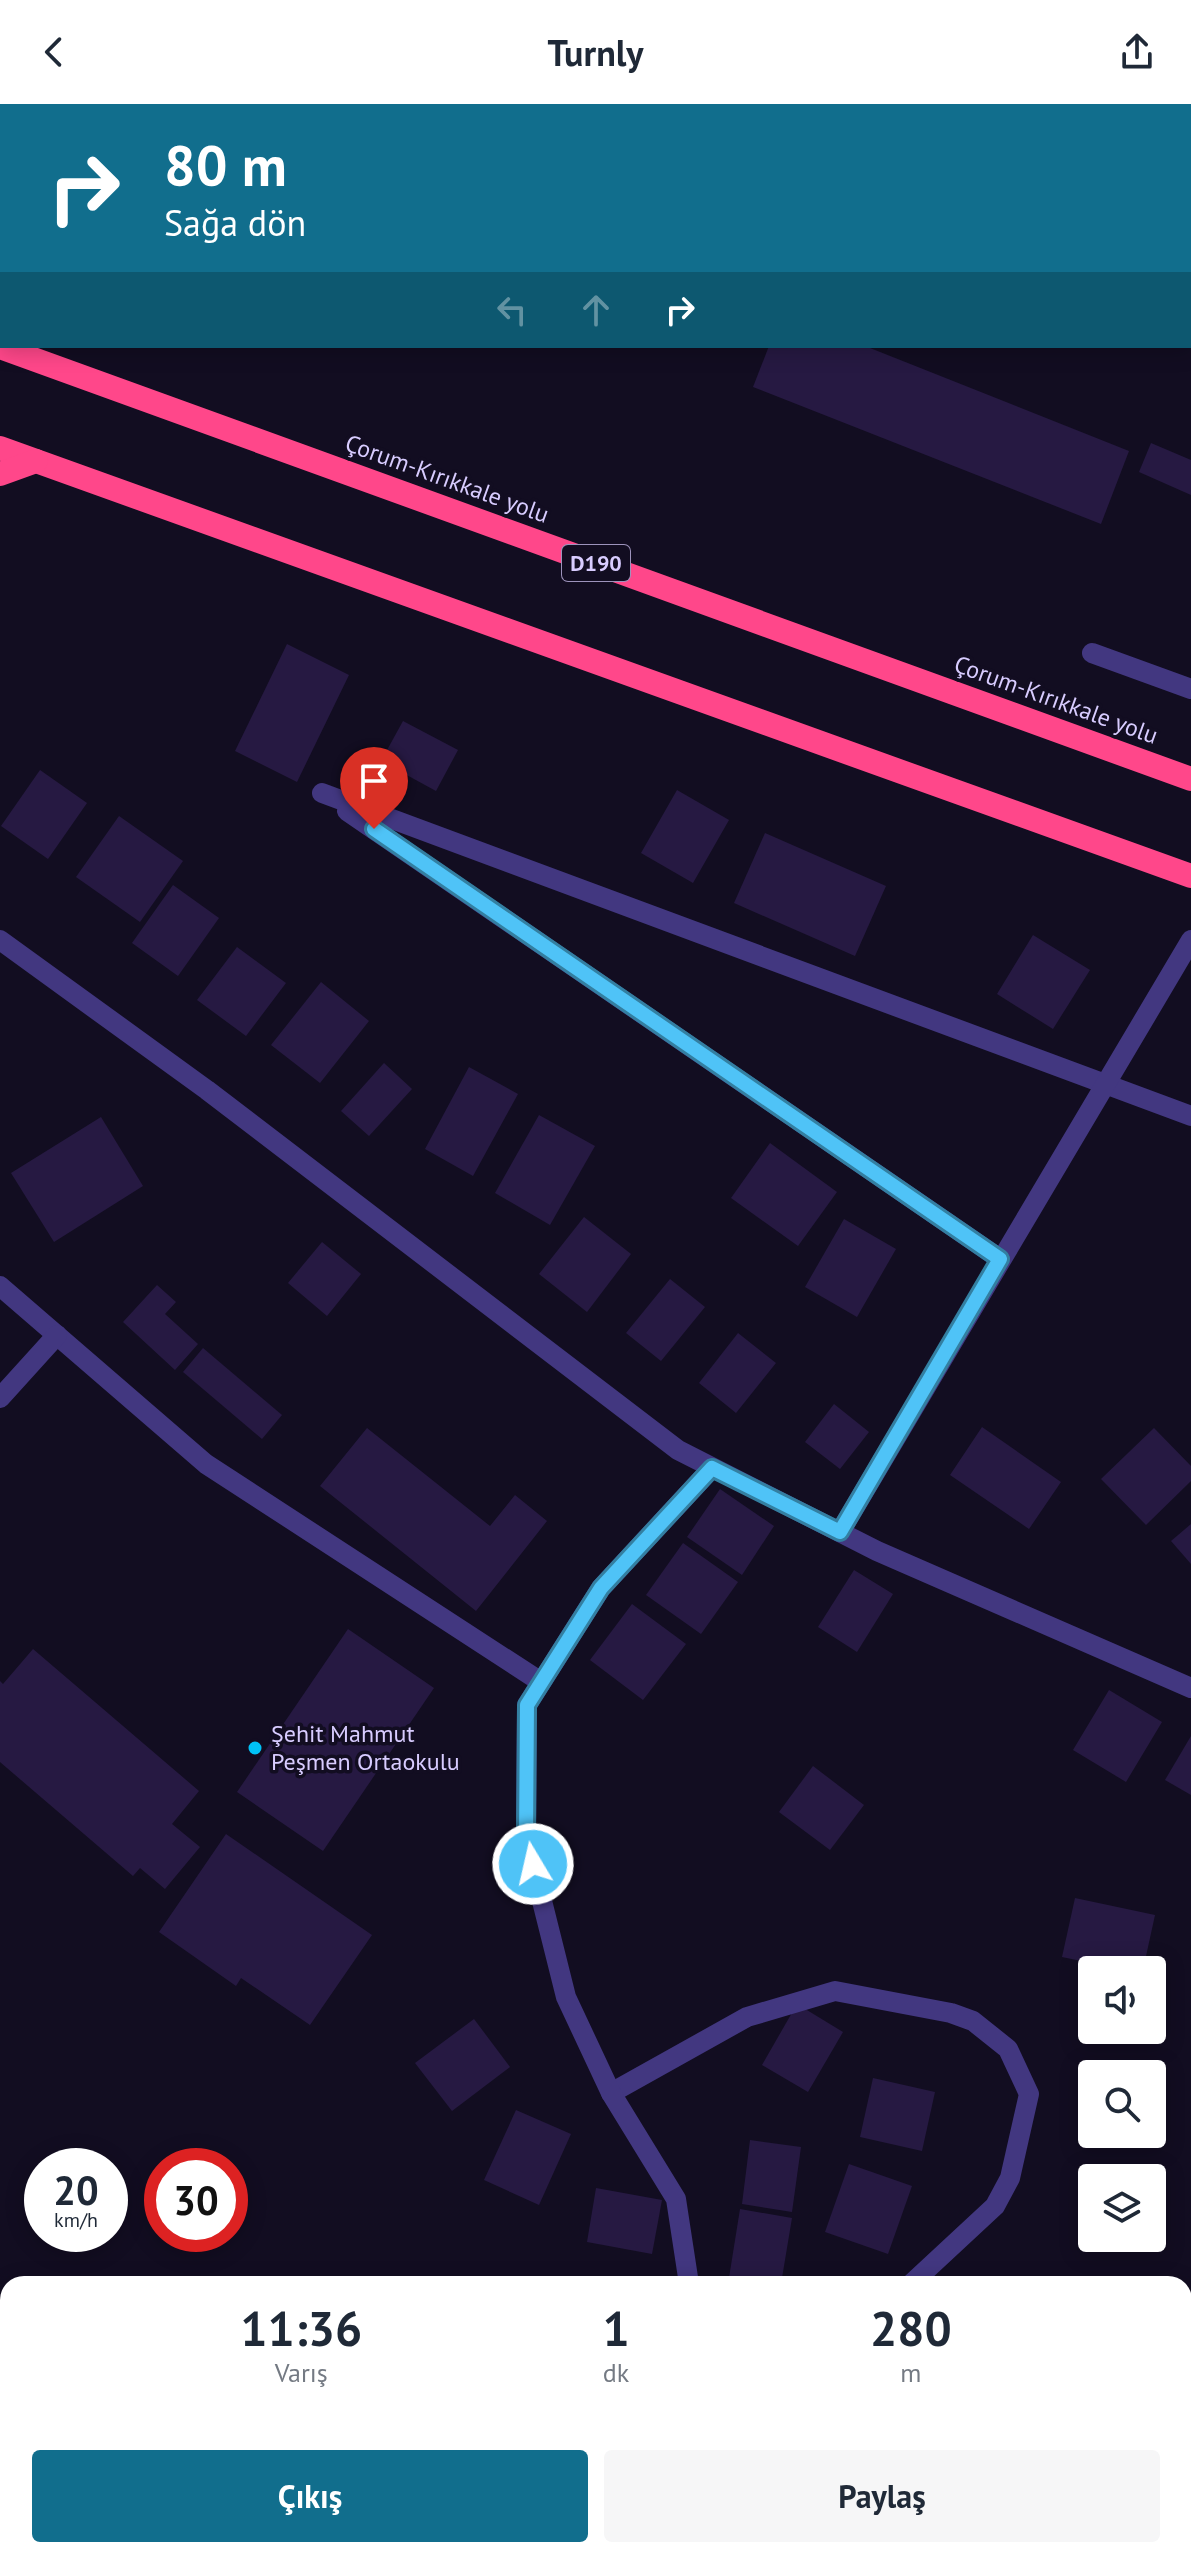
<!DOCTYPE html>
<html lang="tr">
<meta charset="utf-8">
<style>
body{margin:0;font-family:"PT Sans",sans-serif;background:#f6f6f7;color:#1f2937;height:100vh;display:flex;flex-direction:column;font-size:30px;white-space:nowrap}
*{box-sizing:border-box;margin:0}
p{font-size:26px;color:#747a83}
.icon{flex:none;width:44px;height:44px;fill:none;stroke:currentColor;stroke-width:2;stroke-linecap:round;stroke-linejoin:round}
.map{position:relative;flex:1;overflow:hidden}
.side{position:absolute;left:0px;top:2172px;width:1192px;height:282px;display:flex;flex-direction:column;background:#fff;border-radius:24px 24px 0 0;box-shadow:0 4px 20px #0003}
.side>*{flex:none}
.banner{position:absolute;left:0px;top:0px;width:1192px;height:244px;box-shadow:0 4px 20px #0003;background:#116e8d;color:#fff;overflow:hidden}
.controls{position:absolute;left:1078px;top:1852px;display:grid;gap:16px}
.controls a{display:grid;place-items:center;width:88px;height:88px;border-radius:8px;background:#fff;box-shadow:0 4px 20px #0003;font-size:40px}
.speed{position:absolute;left:24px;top:2044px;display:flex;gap:16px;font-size:40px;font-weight:700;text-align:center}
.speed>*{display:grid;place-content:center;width:104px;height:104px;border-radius:50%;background:#fff;box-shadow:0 4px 20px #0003;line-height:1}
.speed small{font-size:20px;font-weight:400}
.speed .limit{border:12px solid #d22;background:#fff;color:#111}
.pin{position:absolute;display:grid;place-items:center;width:68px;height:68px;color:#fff;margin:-82px -34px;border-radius:50% 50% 50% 0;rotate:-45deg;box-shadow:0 0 8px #0007}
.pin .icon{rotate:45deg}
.me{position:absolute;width:88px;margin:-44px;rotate:351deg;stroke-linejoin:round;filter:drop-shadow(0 0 6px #0008)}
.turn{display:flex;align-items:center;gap:28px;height:168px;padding:0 32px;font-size:36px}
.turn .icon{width:104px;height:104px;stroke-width:2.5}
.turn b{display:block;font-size:56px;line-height:68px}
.lanes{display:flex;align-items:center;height:76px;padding:0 32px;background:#0003;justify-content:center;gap:40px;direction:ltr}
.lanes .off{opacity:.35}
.eta{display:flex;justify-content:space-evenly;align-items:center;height:136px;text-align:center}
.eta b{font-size:48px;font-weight:600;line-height:56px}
.button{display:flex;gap:16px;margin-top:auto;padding:16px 32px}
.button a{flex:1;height:92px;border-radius:8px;background:#116e8d;color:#fff;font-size:32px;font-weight:600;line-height:92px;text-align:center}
.button a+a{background:#f6f6f7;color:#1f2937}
header{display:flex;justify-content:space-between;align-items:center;height:104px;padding:0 32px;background:#fff;font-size:36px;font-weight:600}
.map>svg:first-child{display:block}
</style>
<header><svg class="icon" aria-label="back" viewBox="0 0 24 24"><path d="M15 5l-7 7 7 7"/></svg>Turnly<svg class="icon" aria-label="share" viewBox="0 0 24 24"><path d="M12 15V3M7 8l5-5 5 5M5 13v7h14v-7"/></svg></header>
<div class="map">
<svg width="1191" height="2453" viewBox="0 0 1191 2453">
<rect width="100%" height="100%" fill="#120d21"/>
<!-- building -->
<g fill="#261942">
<polygon points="769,242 865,242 1129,347 1101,420 753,283"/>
<polygon points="1151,339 1191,356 1191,391 1139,368"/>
<polygon points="287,540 349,571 297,678 235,647"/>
<polygon points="403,617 458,646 436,687 381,657"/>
<polygon points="40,666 87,699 48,755 1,722"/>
<polygon points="677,686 729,716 693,779 641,749"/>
<polygon points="119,712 183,757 140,818 76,773"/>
<polygon points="765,729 886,782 855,852 734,799"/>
<polygon points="173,781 219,814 178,872 132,839"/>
<polygon points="1033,831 1090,866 1053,925 997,890"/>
<polygon points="237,843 286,879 246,932 197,896"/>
<polygon points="321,878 369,917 320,979 271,941"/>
<polygon points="384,959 412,985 369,1032 341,1007"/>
<polygon points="469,963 518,990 473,1072 425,1045"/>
<polygon points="539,1011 595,1042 550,1121 495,1089"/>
<polygon points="101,1013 143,1082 54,1138 11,1069"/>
<polygon points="770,1039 837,1088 798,1142 731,1094"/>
<polygon points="584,1113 631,1150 587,1208 539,1170"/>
<polygon points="844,1115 896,1145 857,1213 805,1183"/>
<polygon points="322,1138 361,1170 327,1212 288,1179"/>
<polygon points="670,1175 705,1203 661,1257 626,1229"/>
<polygon points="157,1181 176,1198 165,1210 198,1240 175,1266 123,1218"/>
<polygon points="738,1229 776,1259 736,1309 699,1279"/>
<polygon points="203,1244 282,1311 262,1335 183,1268"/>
<polygon points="834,1300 869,1328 840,1365 805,1338"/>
<polygon points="982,1323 1061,1378 1029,1425 950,1371"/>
<polygon points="367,1324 490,1422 515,1391 547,1417 476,1507 320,1382"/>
<polygon points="1154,1324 1191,1362 1191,1377 1146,1421 1101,1375"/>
<polygon points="720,1385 774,1422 742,1471 687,1433"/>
<polygon points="1191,1420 1191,1460 1171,1437"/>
<polygon points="683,1439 738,1478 701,1530 646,1491"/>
<polygon points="854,1466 893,1490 857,1548 818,1523"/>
<polygon points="632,1500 686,1540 643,1596 590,1556"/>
<polygon points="348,1525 434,1584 323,1747 237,1688"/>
<polygon points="33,1545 199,1687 172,1720 200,1743 165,1785 140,1764 133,1772 0,1658 0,1577 3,1580"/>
<polygon points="1109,1586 1162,1618 1126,1678 1073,1646"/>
<polygon points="1191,1632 1191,1691 1165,1676"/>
<polygon points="813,1662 864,1701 830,1746 779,1708"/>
<polygon points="226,1730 372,1831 310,1921 241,1874 236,1882 159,1828"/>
<polygon points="1075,1794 1155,1811 1143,1866 1124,1866 1062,1853"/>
<polygon points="797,1900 843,1928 808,1988 762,1961"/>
<polygon points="474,1915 510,1963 452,2007 415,1959"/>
<polygon points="873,1974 935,1988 922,2047 860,2033"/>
<polygon points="516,2006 571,2030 539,2101 484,2076"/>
<polygon points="750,2036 801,2043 792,2108 742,2100"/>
<polygon points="849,2060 912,2082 888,2150 825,2128"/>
<polygon points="596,2084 662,2096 652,2150 587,2138"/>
<polygon points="740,2105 792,2114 781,2180 728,2180"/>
<polygon points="185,2446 268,2446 264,2453 197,2453"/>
<polygon points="344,2446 421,2446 419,2453 341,2453"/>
<polygon points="457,2446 502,2446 520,2453 454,2453"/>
<polygon points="517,2446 556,2446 553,2453 535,2453"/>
<polygon points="650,2446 676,2446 688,2453 646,2453"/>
</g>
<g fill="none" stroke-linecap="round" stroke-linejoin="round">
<!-- lane -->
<g stroke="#423780" stroke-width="20">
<polyline points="611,1989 747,1913 835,1887 951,1909 973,1917 1008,1945 1029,1990 1010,2074 995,2102 911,2180"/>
<polyline points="757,2446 769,2453"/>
</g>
<!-- street -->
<g stroke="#423780" stroke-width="20">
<polyline points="1092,549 1191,585"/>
<polyline points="322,689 1191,1012"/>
<polyline points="347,707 1000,1155"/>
<polyline points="0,836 207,986 678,1346 877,1447 1191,1584"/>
<polyline points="0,1182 206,1360 541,1578"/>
<polyline points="0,1294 57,1231"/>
<polyline points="840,1428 1191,836"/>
<polyline points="689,2180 676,2095 611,1989 566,1893 526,1733 527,1601 601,1484 712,1364"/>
<polyline points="283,2453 287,2446"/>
<polyline points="601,2453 603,2446"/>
</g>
<!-- highway -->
<g stroke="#ff478a" stroke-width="24">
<polyline points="0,243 1191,675"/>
<polyline points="0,344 1191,772"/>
<polyline points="0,370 36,357"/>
</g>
</g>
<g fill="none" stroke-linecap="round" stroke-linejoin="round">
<defs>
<polyline id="route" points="374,725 1000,1155 840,1428 712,1364 601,1484 527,1601 526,1733 533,1760"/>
</defs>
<!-- route casing -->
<use href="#route" stroke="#337fa1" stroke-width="20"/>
<!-- route -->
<use href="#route" stroke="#4fc3f7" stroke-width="14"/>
</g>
<!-- markers -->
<circle fill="#00c2f7" stroke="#120d21" stroke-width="3" cx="255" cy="1644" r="8"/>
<g text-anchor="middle" stroke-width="7" stroke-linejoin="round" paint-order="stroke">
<!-- shield labels -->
<rect fill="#120d21" stroke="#9d93bc" stroke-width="2" x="562" y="441" width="68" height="36" rx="6"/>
<g font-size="22" font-weight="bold" fill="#d8ccff">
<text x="596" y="467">D190</text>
</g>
<!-- street labels -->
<g font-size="24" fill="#d8ccff" stroke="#120d21">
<text transform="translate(447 375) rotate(20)" y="8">Çorum-Kırıkkale yolu</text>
<text transform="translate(1056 596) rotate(20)" y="8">Çorum-Kırıkkale yolu</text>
</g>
<!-- poi labels -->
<g font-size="24" fill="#d8ccff" stroke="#120d21" text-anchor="start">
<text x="271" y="1638">Şehit Mahmut<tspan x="271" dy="28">Peşmen Ortaokulu</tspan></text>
</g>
</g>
</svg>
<div class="controls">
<a><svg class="icon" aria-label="sound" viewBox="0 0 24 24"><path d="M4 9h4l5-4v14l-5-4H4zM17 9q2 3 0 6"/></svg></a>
<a><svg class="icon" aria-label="search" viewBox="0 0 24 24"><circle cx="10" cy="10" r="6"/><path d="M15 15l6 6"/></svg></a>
<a><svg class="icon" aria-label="layers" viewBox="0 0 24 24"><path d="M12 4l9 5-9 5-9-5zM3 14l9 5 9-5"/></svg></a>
</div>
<div class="speed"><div>20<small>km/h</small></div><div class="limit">30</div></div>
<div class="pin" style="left:374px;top:725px;background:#d93025"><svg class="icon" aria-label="arrive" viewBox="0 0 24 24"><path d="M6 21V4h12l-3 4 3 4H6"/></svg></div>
<svg class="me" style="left:533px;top:1760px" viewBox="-20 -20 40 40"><circle r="17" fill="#4fc3f7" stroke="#fff" stroke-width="3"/><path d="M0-11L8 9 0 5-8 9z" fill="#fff"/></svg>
<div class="banner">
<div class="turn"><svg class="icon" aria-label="right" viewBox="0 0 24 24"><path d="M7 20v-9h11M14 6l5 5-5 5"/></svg><div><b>80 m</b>Sağa dön</div></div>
<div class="lanes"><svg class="icon off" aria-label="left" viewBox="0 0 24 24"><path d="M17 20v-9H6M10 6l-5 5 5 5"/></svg><svg class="icon off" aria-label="ahead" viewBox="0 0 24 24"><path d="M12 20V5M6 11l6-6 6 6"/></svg><svg class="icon" aria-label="right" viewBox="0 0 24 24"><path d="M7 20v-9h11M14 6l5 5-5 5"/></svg></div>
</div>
<section class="side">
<div class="eta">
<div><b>11:36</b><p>Varış</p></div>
<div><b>1</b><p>dk</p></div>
<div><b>280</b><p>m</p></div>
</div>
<div class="button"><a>Çıkış</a><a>Paylaş</a></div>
</section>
</div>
